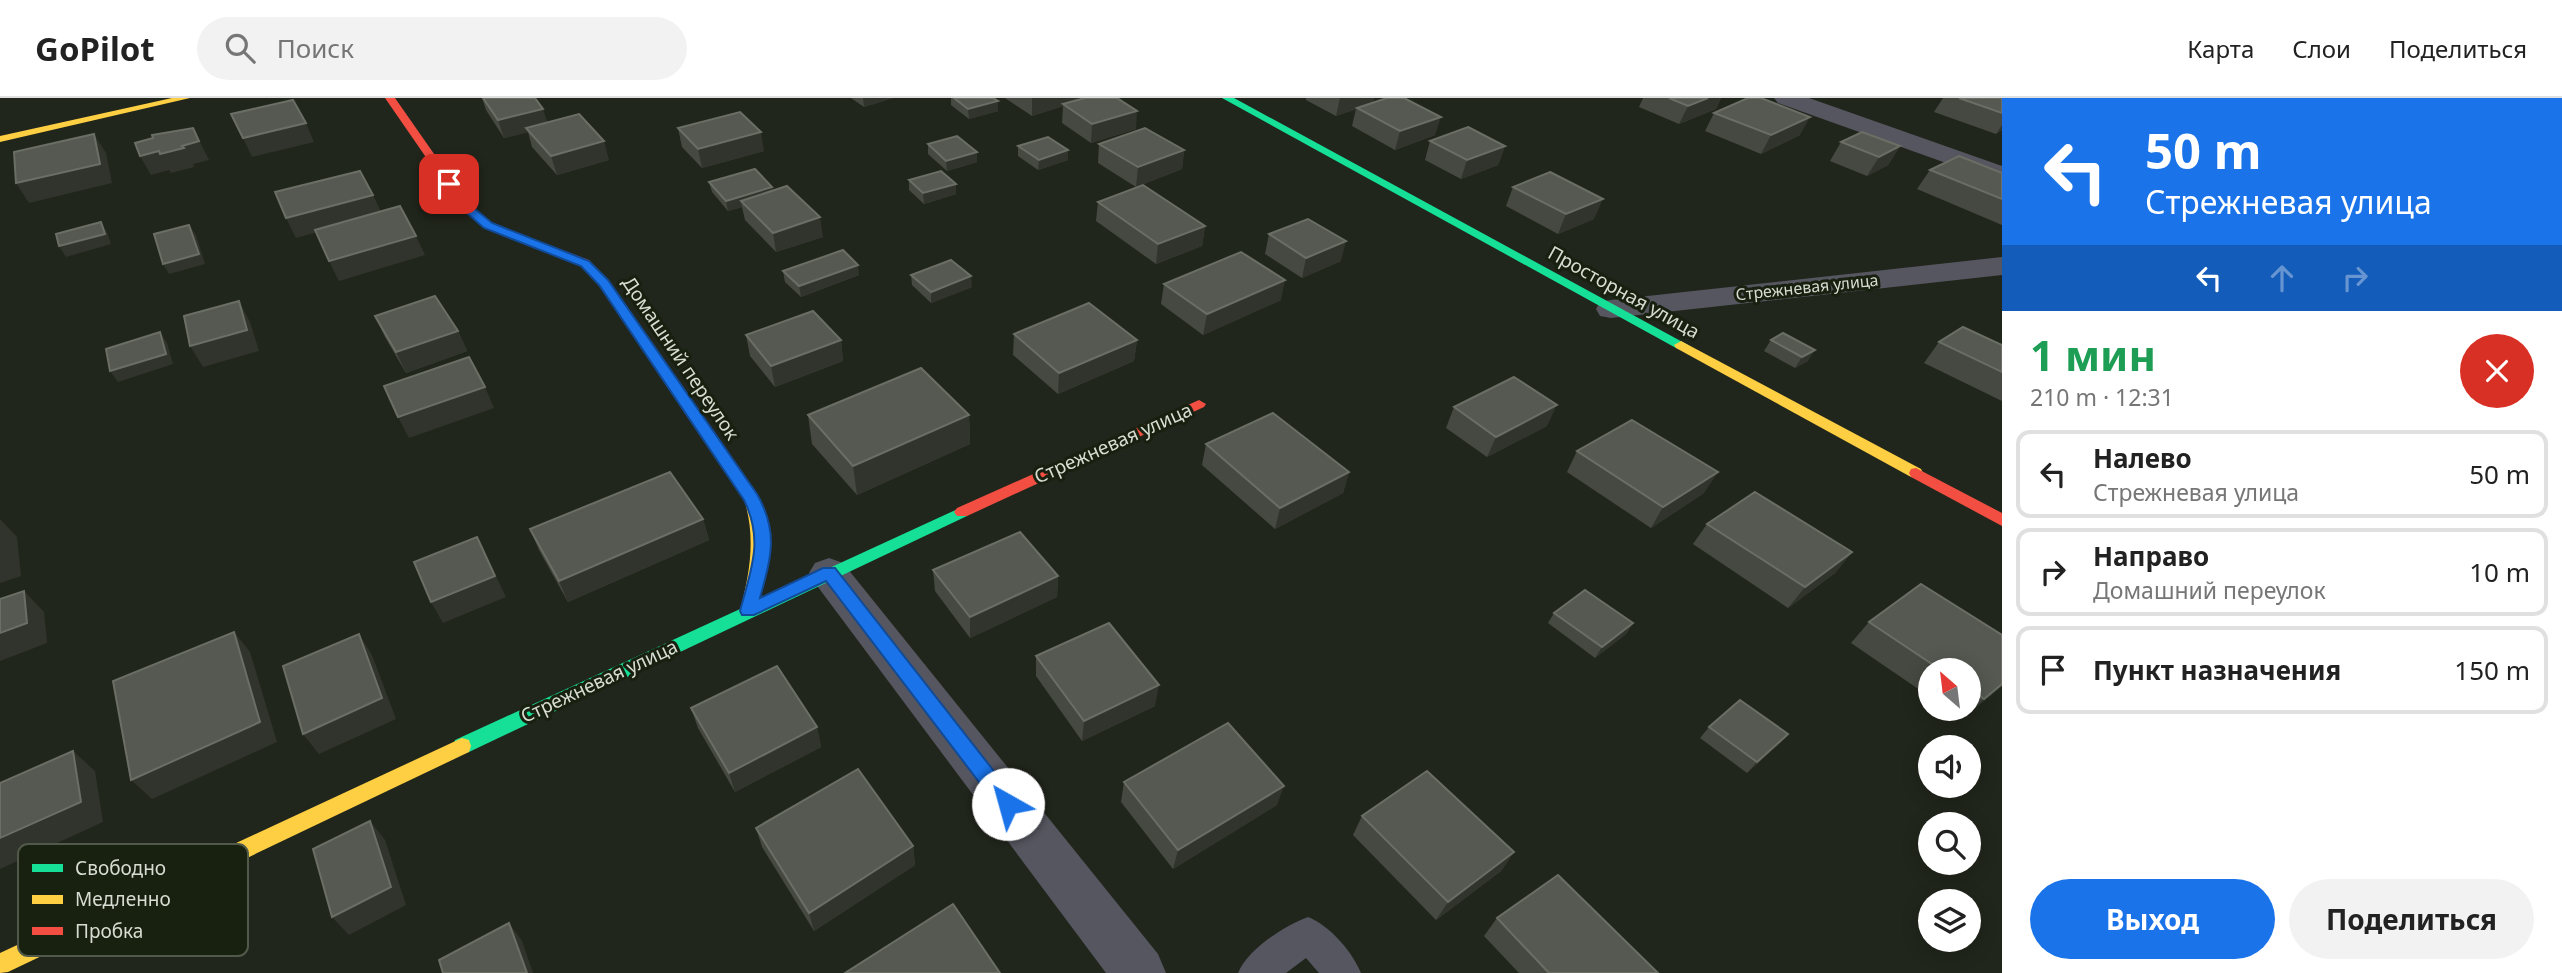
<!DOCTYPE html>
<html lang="ru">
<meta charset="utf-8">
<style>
body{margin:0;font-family:"Noto Sans",sans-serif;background:#f2f2f2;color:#222;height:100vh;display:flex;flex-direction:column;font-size:26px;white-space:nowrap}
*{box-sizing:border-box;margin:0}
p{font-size:23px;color:#767676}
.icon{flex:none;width:38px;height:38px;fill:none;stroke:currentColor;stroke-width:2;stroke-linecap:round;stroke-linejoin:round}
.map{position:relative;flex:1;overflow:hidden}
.side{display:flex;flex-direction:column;background:#fff;width:560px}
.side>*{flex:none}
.guide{background:#1a73e8;color:#fff;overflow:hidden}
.needle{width:46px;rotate:332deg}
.tools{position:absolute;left:1918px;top:560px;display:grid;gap:14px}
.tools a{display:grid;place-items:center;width:63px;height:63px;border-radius:50%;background:#fff;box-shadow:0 4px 18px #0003;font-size:35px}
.pin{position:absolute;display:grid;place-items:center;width:60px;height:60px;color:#fff;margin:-30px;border-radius:14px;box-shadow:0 4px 10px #0006}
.me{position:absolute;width:77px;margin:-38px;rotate:322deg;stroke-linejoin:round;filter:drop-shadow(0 0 5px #0008)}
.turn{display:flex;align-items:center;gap:24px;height:147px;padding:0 28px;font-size:32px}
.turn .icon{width:91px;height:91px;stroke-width:2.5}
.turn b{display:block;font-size:49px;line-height:60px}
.lanes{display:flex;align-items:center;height:66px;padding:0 28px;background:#0003;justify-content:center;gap:35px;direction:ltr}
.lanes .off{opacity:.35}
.round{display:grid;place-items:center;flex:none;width:74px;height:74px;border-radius:37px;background:#f2f2f2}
.head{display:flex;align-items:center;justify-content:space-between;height:119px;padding:0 28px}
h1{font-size:42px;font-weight:700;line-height:52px;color:#1e9e55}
.cta{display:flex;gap:14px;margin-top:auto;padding:14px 28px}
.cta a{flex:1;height:80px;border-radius:42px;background:#1a73e8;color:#fff;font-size:28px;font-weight:700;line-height:80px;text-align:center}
.cta a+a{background:#f2f2f2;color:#222}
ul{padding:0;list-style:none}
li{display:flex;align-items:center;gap:21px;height:88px;margin:0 14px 10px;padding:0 14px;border:4px solid #e0e0e0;border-radius:14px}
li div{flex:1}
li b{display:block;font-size:26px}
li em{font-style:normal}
header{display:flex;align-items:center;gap:42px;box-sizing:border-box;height:98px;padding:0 35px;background:#fff;border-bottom:2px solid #e0e0e0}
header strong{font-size:33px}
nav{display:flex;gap:38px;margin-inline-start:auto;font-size:24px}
.search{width:490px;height:63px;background:#f2f2f2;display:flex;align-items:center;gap:18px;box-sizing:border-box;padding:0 24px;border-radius:38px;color:#767676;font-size:26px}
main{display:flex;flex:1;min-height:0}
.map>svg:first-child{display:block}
</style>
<header>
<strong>GoPilot</strong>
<div class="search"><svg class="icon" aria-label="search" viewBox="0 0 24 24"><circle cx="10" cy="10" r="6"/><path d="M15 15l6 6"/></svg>Поиск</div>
<nav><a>Карта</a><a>Слои</a><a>Поделиться</a></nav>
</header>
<main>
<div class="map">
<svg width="2002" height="875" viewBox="0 0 2002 875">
<rect width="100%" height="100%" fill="#21261c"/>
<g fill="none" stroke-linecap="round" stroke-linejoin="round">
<!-- lane -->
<path fill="#55565f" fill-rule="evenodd" d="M1308 819C1330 828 1352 853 1361 875H1319L1306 860 1286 875H1238C1248 851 1284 828 1308 819Z"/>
<!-- street -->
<g fill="#55565f" fill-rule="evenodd">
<polygon points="1774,0 1809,0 2002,68 2002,85 1778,5"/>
<polygon points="2002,159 2002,177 1611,220 1600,218 1596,211 1600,204 1611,202"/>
<polygon points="829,460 843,465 1158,856 1166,875 1106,875 815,485 809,475 815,465"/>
</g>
<!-- fast -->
<g fill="#16e098" fill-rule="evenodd">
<polygon points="1222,0 1234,0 1688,247 1681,251 1676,250"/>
<polygon points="962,409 967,410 970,414 967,418 469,654 462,656 455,654 453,648 455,642"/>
</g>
<!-- slow -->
<g fill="#ffcf43" fill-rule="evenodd">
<polygon points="172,0 190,0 0,44 0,38"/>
<polygon points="1681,243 1921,371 1923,375 1916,380 1911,379 1676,250 1674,247"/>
<path d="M695 313 700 315C755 394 783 411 756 513L754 518H742L740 513C750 474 756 440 744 401L688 318Z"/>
<polygon points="462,640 469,642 471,648 469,654 8,874 0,875 0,855"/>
</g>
<!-- jam -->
<g fill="#f24e42" fill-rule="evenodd">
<polygon points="385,0 395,0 469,106 492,126 589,162 608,182 700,315 702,318 700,321 690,321 600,187 581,168 484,130 461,110"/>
<polygon points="1199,302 1206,306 1204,309 967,418 957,418 954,414 957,410"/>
<polygon points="1916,370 2002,415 2002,428 1911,379 1909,375 1911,371"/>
</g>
</g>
<!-- wall -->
<g fill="#464941">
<polygon points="482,0 535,0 547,25 609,62 557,77 532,49 528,34 504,40 486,12"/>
<polygon points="851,0 893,0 864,9"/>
<polygon points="951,0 993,0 998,3 998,13 969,21 951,7"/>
<polygon points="1005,0 1082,0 1136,31 1091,45 1062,25 1063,8 1032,18"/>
<polygon points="1306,0 1374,0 1373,4 1435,37 1395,52 1352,28 1356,11 1336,18 1306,2"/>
<polygon points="1643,0 1721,0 1716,11 1679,26 1639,9"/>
<polygon points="1943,0 2002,0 2002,32 1996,36 1934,14"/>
<polygon points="1714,15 1800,37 1761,56 1705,33"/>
<polygon points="678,30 764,53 702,70 682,49"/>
<polygon points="1430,43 1505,48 1498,67 1461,81 1425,62"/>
<polygon points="1841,44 1900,48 1888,67 1867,78 1830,63"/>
<polygon points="928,46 977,54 977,64 947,73 928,56"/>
<polygon points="1099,46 1184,52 1182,71 1136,89 1098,65"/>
<polygon points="1018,48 1068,52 1068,62 1038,72 1018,58"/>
<polygon points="1930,72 2002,75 2002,127 1917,91"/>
<polygon points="909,82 956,96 924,106 909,92"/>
<polygon points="709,84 772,89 773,93 823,139 776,154 745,122 742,109 728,113 712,94"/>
<polygon points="1513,89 1594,121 1558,136 1506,108"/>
<polygon points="1098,104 1205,128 1202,148 1156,166 1096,123"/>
<polygon points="1269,136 1341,163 1302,180 1265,156"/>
<polygon points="783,173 859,177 801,199 785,184"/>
<polygon points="911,177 972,189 931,205 912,187"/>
<polygon points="1164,186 1281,202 1203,237 1161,206"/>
<polygon points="375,218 458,233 467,253 406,275 385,239"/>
<polygon points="1783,235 1808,263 1795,270 1764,253 1771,242"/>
<polygon points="1014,236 1137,242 1134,263 1058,296 1013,257"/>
<polygon points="746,237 841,242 843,263 775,289 750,258"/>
<polygon points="1939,244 2002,247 2002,303 1924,265"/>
<polygon points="1454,309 1547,328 1487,359 1446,330"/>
<polygon points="808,317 969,317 970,346 857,397 812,346"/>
<polygon points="1206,346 1349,374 1343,395 1275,431 1202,367"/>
<polygon points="1577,353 1704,395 1651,430 1567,374"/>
<polygon points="703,421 709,442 568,504 539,452 530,431"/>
<polygon points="1707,426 1852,454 1835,475 1788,510 1693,446"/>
<polygon points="933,472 1058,478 1057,499 970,540 935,493"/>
<polygon points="1554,515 1633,525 1626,536 1595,560 1548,525"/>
<polygon points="1869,524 2002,588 1962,621 1947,611 1969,611 1969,572 1930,572 1930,599 1851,545"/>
<polygon points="1036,558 1155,608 1082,643 1036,578"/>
<polygon points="691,610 817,629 821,649 735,694 698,630"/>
<polygon points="1709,629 1788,636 1779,646 1747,675 1700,640"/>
<polygon points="1124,684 1277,707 1173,771 1121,704"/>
<polygon points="1362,718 1514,754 1501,773 1436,822 1353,737"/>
<polygon points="756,730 913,748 915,767 814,833 762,749"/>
<polygon points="1497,820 1658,875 1519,875 1484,838"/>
</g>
<!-- shaded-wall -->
<g fill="#31342c">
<polygon points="863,0 893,0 864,9"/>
<polygon points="1032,0 1082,0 1082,2 1063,6 1063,8 1032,18"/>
<polygon points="1340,0 1374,0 1373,6 1336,18"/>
<polygon points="1708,0 1721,0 1716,11 1679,26 1688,8"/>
<polygon points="998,3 998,13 969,21 968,11"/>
<polygon points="543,11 549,29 526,30 528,34 504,40 498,22"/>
<polygon points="1137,13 1136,31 1091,45 1092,26"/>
<polygon points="1441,19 1435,37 1395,52 1400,33"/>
<polygon points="1810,19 1800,37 1761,56 1771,37"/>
<polygon points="306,25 314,44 252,59 243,40"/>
<polygon points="2002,27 2002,32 1996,36"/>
<polygon points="193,30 209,62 193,66 194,69 171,75 169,72 151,77 140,58 182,48"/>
<polygon points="761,34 764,53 702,70 698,51"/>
<polygon points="94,36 106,55 112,85 29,105 16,85"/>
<polygon points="604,43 609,62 557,77 551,58"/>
<polygon points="1505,48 1498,67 1461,81 1467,62"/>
<polygon points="1900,48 1888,67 1867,78 1879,59"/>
<polygon points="1068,52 1068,62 1038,72 1039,62"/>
<polygon points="1184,52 1182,71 1136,89 1138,69"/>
<polygon points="977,54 977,64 947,73 946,63"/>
<polygon points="956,86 956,96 924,106 923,95"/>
<polygon points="772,89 774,100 741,103 742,109 728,113 726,103"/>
<polygon points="373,97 382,116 296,140 286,120"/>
<polygon points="1603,101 1594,121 1558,136 1566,116"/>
<polygon points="820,119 823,139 776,154 773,135"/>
<polygon points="101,124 107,134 111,146 66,159 59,148"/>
<polygon points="189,127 196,137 205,166 169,176 163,166"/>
<polygon points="1205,128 1202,148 1156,166 1158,146"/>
<polygon points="416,138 425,157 339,183 329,163"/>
<polygon points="1346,143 1341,163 1302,180 1306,160"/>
<polygon points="858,167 859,177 801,199 799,188"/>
<polygon points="971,178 972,189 931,205 931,194"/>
<polygon points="1285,182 1281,202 1203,237 1207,216"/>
<polygon points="239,203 250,224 259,253 203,269 190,248"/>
<polygon points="458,233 467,253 406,275 396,254"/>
<polygon points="160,234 167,245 173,266 118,284 110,273"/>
<polygon points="841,242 843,263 775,289 771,268"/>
<polygon points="1137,242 1134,263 1058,296 1059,275"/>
<polygon points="1815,252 1808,263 1795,270 1802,259"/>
<polygon points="485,289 494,310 409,340 398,319"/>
<polygon points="1557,307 1547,328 1487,359 1496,339"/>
<polygon points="969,317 970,346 857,397 853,368"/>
<polygon points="1349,374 1343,395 1275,431 1280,410"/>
<polygon points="1718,374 1704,395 1651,430 1663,409"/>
<polygon points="0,421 17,439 21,478 0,485"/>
<polygon points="703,421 709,442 568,504 559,483"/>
<polygon points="477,439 506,499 443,525 431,504"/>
<polygon points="1852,454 1835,475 1788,510 1805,489"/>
<polygon points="1058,478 1057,499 970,540 970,519"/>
<polygon points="24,493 44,514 47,545 0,563 0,535"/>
<polygon points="1633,525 1626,536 1595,560 1602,549"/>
<polygon points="234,534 250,554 277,644 152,701 131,682"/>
<polygon points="359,536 372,557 396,621 319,656 303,636"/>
<polygon points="2002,586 2002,588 1962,621 1984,601"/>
<polygon points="1159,587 1155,608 1082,643 1084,623"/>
<polygon points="817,629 821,649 735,694 729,675"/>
<polygon points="1788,636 1779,646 1747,675 1757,664"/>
<polygon points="73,653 95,673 103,724 0,771 0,740"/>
<polygon points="1284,688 1277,707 1173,771 1178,752"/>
<polygon points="370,723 385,742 406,807 349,837 332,819"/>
<polygon points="913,748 915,767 814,833 809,815"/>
<polygon points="1514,754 1501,773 1436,822 1448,804"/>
<polygon points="509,825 522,843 533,875 527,875"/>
</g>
<!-- building -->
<g fill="#565951" stroke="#6a6e65" stroke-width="2">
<polygon points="483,0 535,0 543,11 498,22"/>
<polygon points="954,0 993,0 998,3 968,11"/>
<polygon points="1085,0 1117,0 1137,13 1092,26 1063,6"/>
<polygon points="1387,0 1404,0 1441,19 1400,33 1357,10"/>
<polygon points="1669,0 1708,0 1688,8"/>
<polygon points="1748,0 1761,0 1810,19 1771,37 1714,15"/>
<polygon points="1959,0 2002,0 2002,15"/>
<polygon points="293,2 306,25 243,40 231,16"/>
<polygon points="740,14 761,34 698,51 678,30"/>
<polygon points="579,16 604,43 551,58 526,30"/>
<polygon points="1468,29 1505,48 1467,62 1430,43"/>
<polygon points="193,30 199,43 182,48 184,50 160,56 159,53 140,58 135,45 153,40 152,37"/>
<polygon points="1145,30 1184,52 1138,69 1099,46"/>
<polygon points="1862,34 1900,48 1879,59 1841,44"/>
<polygon points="94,36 100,66 16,85 14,54"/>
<polygon points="957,38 977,54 946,63 928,46"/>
<polygon points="1048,39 1068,52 1039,62 1018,48"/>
<polygon points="1959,58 2002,75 2002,101 1930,72"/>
<polygon points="755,71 772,89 726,103 709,84"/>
<polygon points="360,73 373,97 286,120 275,94"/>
<polygon points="941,73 956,86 923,95 909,82"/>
<polygon points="1550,74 1603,101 1566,116 1513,89"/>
<polygon points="1143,87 1205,128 1158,146 1098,104"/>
<polygon points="787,88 820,119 773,135 741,103"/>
<polygon points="400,108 416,138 329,163 315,132"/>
<polygon points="1308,121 1346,143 1306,160 1269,136"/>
<polygon points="101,124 105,136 59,148 56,136"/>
<polygon points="189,127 199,156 163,166 154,136"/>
<polygon points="843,152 858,167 799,188 783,173"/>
<polygon points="1241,154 1285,182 1207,216 1164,186"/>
<polygon points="951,162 971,178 931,194 911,177"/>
<polygon points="435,198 458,233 396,254 375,218"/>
<polygon points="239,203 247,232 190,248 184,218"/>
<polygon points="1089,205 1137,242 1059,275 1014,236"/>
<polygon points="813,213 841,242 771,268 746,237"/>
<polygon points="1963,229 2002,247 2002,274 1939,244"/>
<polygon points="160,234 166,256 110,273 106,251"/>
<polygon points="1783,235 1815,252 1802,259 1771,242"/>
<polygon points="469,259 485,289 398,319 384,288"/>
<polygon points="921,270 969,317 853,368 808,317"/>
<polygon points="1514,279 1557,307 1496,339 1454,309"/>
<polygon points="1273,315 1349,374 1280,410 1206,346"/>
<polygon points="1632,322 1718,374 1663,409 1577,353"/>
<polygon points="670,374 703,421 559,483 530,431"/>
<polygon points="1755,394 1852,454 1805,489 1707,426"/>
<polygon points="1020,434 1058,478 970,519 933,472"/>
<polygon points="477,439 495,478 431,504 414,464"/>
<polygon points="1921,486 2002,537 2002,586 1984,601 1969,590 1969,572 1941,572 1869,524"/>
<polygon points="1585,492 1633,525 1602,549 1554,515"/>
<polygon points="24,493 27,525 0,535 0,501"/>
<polygon points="1109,525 1159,587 1084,623 1036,558"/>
<polygon points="234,534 260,624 131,682 113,583"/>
<polygon points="359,536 382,600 303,636 283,568"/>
<polygon points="777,568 817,629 729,675 691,610"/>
<polygon points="1740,602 1788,636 1757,664 1709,629"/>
<polygon points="1228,625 1284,688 1178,752 1124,684"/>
<polygon points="73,653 81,704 0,740 0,685"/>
<polygon points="858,671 913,748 809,815 756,730"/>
<polygon points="1427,673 1514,754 1448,804 1362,718"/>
<polygon points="370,723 391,789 332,819 313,751"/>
<polygon points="1558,777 1658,875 1549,875 1497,820"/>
<polygon points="953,806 1000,875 845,875"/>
<polygon points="509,825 527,875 443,875 439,862"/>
</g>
<!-- route -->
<path fill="#1a73e8" stroke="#114b97" stroke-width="2" d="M445 84H453L469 106 492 125 589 163 608 182 757 396C779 435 771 459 760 500L823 470H835L1015 700 1018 706 1015 713 1008 715 1001 713 826 483 754 517H742L740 513C751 471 764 443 744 402L599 187 581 168 484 130 461 110 444 86Z"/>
<g text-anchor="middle" stroke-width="6" stroke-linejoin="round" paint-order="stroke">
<!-- far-street labels -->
<g font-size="16" fill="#d7ddd2" stroke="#18200f">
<text transform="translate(1807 189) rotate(-6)" y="6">Стрежневая улица</text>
</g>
<!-- street labels -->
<g font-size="19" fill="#d7ddd2" stroke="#18200f">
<text transform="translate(1624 194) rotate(29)" y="7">Просторная улица</text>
<text transform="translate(681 260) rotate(56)" y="7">Домашний переулок</text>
<text transform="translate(1113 345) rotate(-24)" y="7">Стрежневая улица</text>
<text transform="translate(599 583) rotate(-25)" y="7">Стрежневая улица</text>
</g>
</g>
<!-- legend -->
<rect x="18" y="746" width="230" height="112" rx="10" fill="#18200f" stroke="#51594a" stroke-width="2"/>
<rect x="32" y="766" width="31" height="8" fill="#16e098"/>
<rect x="32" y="797" width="31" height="9" fill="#ffcf43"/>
<rect x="32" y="829" width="31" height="8" fill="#f24e42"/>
<g font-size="19" fill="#d7ddd2">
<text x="75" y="777">Свободно</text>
<text x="75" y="808">Медленно</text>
<text x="75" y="840">Пробка</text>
</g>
</svg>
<div class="tools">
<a><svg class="needle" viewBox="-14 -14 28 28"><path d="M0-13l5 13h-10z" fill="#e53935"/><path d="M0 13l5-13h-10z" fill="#767676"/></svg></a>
<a><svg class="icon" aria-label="sound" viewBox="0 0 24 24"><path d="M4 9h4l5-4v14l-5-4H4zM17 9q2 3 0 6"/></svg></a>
<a><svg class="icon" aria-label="search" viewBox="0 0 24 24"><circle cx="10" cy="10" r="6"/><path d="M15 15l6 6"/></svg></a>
<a><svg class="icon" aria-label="layers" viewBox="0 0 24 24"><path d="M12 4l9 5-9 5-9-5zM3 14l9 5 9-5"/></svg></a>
</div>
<div class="pin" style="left:449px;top:86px;background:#d93025"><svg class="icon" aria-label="arrive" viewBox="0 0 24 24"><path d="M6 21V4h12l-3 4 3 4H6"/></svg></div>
<svg class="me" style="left:1008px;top:706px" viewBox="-20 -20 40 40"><circle r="19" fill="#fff"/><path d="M0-13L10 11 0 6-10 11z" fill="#1a73e8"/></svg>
</div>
<section class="side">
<div class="guide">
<div class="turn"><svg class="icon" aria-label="left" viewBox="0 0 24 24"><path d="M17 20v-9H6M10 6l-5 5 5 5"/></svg><div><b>50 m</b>Стрежневая улица</div></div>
<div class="lanes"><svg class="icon" aria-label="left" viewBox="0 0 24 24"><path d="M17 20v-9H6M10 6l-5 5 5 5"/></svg><svg class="icon off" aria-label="ahead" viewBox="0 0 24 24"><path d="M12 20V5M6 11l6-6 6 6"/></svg><svg class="icon off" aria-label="right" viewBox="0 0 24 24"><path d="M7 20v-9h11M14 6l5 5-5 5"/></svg></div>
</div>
<div class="head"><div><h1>1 мин</h1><p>210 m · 12:31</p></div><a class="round" style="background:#d93025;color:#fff"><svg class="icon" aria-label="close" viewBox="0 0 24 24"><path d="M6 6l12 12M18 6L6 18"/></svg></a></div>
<ul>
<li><svg class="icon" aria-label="left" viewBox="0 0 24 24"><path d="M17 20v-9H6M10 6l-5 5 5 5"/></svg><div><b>Налево</b><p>Стрежневая улица</p></div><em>50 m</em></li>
<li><svg class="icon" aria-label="right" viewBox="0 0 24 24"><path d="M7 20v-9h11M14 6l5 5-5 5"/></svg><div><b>Направо</b><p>Домашний переулок</p></div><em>10 m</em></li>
<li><svg class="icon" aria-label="arrive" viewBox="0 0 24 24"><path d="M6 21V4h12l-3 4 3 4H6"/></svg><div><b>Пункт назначения</b></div><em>150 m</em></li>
</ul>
<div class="cta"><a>Выход</a><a>Поделиться</a></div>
</section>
</main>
